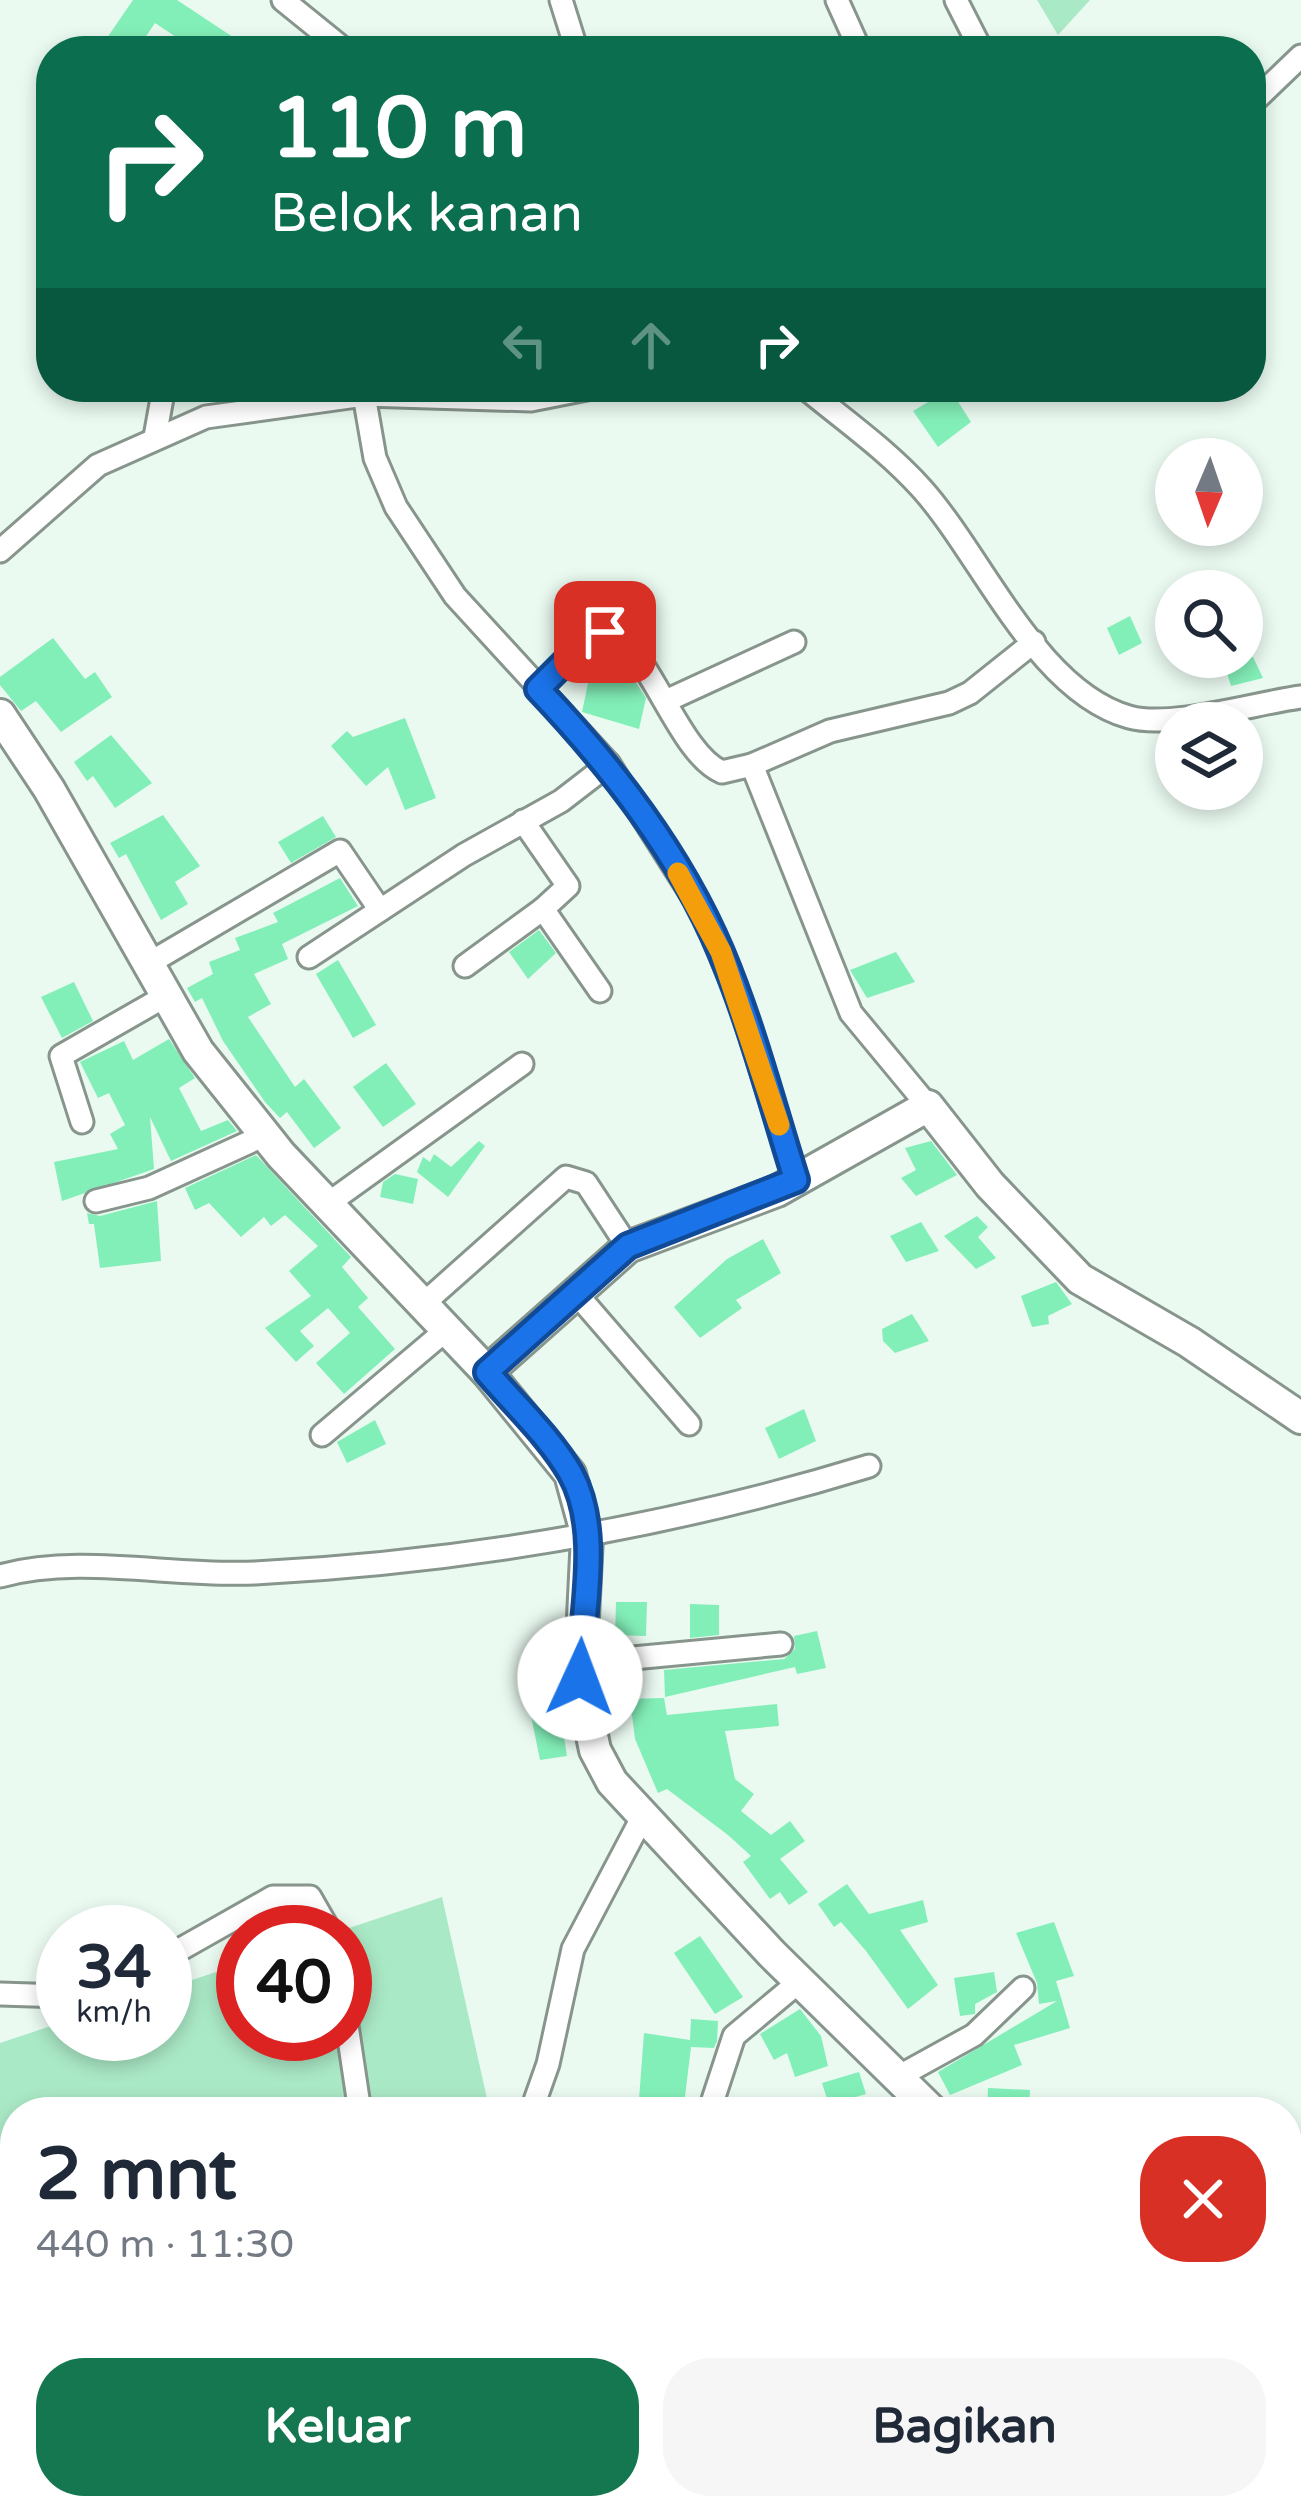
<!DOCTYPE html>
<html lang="id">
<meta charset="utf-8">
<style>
body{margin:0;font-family:"Varela Round",sans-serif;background:#f6f6f7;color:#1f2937;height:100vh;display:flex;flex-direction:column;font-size:45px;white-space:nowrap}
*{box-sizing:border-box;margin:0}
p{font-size:39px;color:#747a83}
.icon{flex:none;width:66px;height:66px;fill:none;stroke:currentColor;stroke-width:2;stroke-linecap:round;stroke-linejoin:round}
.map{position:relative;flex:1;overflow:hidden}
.details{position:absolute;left:0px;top:2097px;width:1302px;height:423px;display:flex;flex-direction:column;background:#fff;border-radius:48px 48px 0 0;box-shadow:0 6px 18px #0003}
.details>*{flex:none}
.guide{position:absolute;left:36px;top:36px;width:1230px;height:366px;border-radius:48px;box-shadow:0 6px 18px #0003;background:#0b6e4f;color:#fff;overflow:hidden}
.needle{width:78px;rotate:182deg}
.tools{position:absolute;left:1155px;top:438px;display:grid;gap:24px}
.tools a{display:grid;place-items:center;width:108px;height:108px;border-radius:50%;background:#fff;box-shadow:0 6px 18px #0003;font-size:60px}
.speed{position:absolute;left:36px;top:1905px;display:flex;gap:24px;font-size:60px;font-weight:700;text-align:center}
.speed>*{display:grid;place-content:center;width:156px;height:156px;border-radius:50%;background:#fff;box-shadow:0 6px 18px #0003;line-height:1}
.speed small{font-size:30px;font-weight:400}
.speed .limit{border:18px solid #d22;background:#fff;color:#111}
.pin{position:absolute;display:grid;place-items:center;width:102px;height:102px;color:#fff;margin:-51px;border-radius:24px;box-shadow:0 6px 18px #0006}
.me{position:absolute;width:132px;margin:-66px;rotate:2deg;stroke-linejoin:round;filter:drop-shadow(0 0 9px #0008)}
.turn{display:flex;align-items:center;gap:42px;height:252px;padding:0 36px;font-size:54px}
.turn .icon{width:156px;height:156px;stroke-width:2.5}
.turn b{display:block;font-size:84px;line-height:102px}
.lanes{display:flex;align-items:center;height:114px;padding:0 36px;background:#0003;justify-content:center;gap:60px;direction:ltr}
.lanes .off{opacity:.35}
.round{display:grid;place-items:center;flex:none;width:126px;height:126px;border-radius:48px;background:#f6f6f7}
.headline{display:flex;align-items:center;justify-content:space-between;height:204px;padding:0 36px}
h1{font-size:72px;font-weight:800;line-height:90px}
.primary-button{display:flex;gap:24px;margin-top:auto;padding:24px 36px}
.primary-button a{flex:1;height:138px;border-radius:48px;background:#14774f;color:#fff;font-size:48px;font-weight:800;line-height:138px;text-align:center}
.primary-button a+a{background:#f6f6f7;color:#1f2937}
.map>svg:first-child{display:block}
</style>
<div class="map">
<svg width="1301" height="2518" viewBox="0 0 1301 2518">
<rect width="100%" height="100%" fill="#eafaf1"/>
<!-- green -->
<g fill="#aae9c6">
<polygon points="1037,0 1090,0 1058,35"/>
<polygon points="442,1897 490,2112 15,2112 15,2505 617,2505 622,2518 0,2518 0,2043 63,2022 63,2034 165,2034 165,1989 243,1963 243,2034 345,2034 345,1932 337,1932"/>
</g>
<!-- building -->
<g fill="#83efb8">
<polygon points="133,0 177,0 254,51 197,51 155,23 136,51 98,51"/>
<polygon points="950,389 971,422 938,447 913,411"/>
<polygon points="1130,616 1142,643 1119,655 1107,628"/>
<polygon points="53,638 85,679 95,672 112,697 61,732 36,701 21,711 0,685 0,677"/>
<polygon points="1222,657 1253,657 1263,678 1231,686"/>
<polygon points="591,669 633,678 646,698 639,729 582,712"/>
<polygon points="405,718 436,798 405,810 388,767 366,786 331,746 347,731 353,737"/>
<polygon points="111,735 152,783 115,808 93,776 87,781 74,762"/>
<polygon points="163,815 200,866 175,882 188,904 161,920 126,854 119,858 110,843"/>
<polygon points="323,816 336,837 291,863 278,842"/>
<polygon points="340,878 358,906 282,944 288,959 254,974 271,1004 248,1017 295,1087 304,1079 341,1128 314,1148 287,1112 280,1118 265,1102 223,1041 202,998 195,1002 187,988 213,974 209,962 240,950 235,938 278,922 273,913"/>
<polygon points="539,930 556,953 528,979 509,952"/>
<polygon points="896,952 915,982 867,998 850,970"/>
<polygon points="338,960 376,1025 353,1038 316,974"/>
<polygon points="74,982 93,1021 62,1038 41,997"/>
<polygon points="169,1039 195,1078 179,1088 201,1131 228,1120 237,1131 171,1161 150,1117 154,1169 62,1201 54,1162 118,1149 110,1134 125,1125 109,1093 98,1098 80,1062 124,1041 133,1060"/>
<polygon points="386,1063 416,1104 383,1127 353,1087"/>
<polygon points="479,1141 485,1146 448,1197 417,1172 423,1157 430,1162 434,1154 451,1167"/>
<polygon points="931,1141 957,1175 916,1196 901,1178 916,1170 905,1148"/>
<polygon points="256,1155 351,1257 342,1267 368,1298 358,1307 395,1349 344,1394 316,1363 350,1333 328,1308 300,1331 314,1346 296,1362 265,1328 311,1296 289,1271 318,1246 285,1215 271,1226 264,1217 241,1237 209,1203 195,1210 185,1188"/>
<polygon points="395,1174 418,1179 413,1204 380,1197 383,1182"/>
<polygon points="157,1201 161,1261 100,1268 94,1224 89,1224 87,1213 100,1216"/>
<polygon points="977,1216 988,1227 978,1237 996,1258 976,1269 944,1236"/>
<polygon points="921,1222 939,1251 906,1262 890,1236"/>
<polygon points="763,1239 781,1273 736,1300 742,1308 700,1338 674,1307 727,1259"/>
<polygon points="1056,1282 1072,1304 1048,1316 1049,1324 1032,1327 1021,1296"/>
<polygon points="912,1314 929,1341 895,1353 883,1341 882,1329"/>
<polygon points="804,1409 816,1441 779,1459 765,1428"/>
<polygon points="375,1420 386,1444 347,1463 337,1442"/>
<polygon points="616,1602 647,1602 646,1636 615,1635"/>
<polygon points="690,1604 719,1605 719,1635 690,1638"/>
<polygon points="817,1631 826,1668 797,1674 795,1667 665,1697 664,1670 784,1659 795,1649 794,1636"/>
<polygon points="664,1698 667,1715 777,1704 779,1726 725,1731 735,1779 754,1794 741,1811 771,1835 790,1821 805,1841 780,1859 808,1892 789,1905 780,1892 770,1899 743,1862 751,1856 728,1835 667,1789 658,1793 635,1739 632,1715 625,1715 625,1699"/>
<polygon points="558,1699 567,1756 540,1760 528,1701"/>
<polygon points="847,1884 869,1914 923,1900 928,1922 900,1930 938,1985 908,2009 866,1951 841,1922 834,1927 818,1904"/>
<polygon points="1054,1922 1074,1976 1056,1981 1070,2028 1014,2045 1022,2065 950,2095 938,2072 1057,2001 1039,2004 1037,1983 1016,1933"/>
<polygon points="700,1936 743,1997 715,2014 674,1953"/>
<polygon points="994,1972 997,1992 975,2004 975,2014 960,2016 954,1978"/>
<polygon points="800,2009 821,2036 828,2066 795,2077 787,2053 774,2060 760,2034"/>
<polygon points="691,2019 718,2021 717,2041 714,2048 691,2047 684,2105 639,2099 644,2033 690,2040"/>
<polygon points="859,2072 866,2094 829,2105 822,2083"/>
<polygon points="988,2088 1030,2090 1029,2112 987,2112"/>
</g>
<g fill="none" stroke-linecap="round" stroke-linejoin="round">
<defs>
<g id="street">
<polyline points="283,0 346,51"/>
<polyline points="561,0 577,51"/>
<polyline points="837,0 860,51"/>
<polyline points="956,0 982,51"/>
<polyline points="1251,104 1301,56"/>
<path d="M804 387C844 420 887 450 922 489 982 556 1037 691 1129 717 1171 729 1255 703 1301 697"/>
<polyline points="364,395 375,458 396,507 455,596 609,764 702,911 738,997 796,1180"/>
<polyline points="155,437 164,387"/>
<polyline points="0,551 98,465 206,417 364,395 531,400 597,387"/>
<path d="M538 689 590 637 617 633C656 668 682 755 722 772L752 765 830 731 949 703 970 693 1034 642"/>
<polyline points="668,700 794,642"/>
<polyline points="752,765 851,1013 928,1106"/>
<polyline points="523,821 568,886 543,909 600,991"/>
<polyline points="309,957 464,855 561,801 609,764"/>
<polyline points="146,965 340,851 380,910"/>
<polyline points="465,966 543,909"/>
<polyline points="82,1122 61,1056 164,997"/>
<polyline points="96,1201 149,1188 265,1135"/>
<polyline points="326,1205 522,1064"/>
<polyline points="574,1291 689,1424"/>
<polyline points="421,1306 566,1177 586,1183 628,1247"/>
<polyline points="322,1435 445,1331"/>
<path d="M0 1576C81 1554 171 1577 255 1573 463 1562 670 1527 869 1466"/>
<polyline points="580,1663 781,1644"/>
<polyline points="165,1958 273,1897 310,1897 330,1932"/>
<polyline points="0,1994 63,1996"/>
<polyline points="345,2012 360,2112"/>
<polyline points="896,2078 974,2035 1023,1988"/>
<polyline points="531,2112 548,2064 573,1949 643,1816"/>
<polyline points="709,2112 734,2036 800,1981"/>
<polyline points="987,2505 989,2518"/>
</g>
<g id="secondary">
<polyline points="0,715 49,789 198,1051 281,1155 487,1372 570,1474 587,1536 580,1678 595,1750 612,1782 772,1954 933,2112"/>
<polyline points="487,1372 628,1247 777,1191 928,1106 990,1185 1080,1279 1189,1342 1301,1418"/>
<polyline points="1214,2505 1220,2518"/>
</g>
</defs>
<!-- street casing -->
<use href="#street" stroke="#87958c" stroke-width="27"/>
<!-- secondary casing -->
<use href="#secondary" stroke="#87958c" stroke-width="36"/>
<!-- street -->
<use href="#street" stroke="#fff" stroke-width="21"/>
<!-- secondary -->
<use href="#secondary" stroke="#fff" stroke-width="30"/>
</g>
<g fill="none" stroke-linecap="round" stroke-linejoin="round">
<defs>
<path id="route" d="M580 1678C581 1615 603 1532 571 1474 550 1437 514 1404 487 1372L628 1246 796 1180C772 1104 752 1026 721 952 679 853 612 767 538 689L590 637 605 632"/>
</defs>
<!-- route casing -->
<use href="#route" stroke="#114b97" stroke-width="30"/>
<!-- route -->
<use href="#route" stroke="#1a73e8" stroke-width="21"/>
<!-- slow -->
<polyline stroke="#f59e0b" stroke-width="21" points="678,873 721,952 779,1125"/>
</g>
</svg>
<div class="tools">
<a><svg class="needle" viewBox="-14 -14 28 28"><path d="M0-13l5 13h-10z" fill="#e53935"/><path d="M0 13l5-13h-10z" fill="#747a83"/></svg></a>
<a><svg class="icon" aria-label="search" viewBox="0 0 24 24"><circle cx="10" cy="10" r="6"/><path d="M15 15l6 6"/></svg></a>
<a><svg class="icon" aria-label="layers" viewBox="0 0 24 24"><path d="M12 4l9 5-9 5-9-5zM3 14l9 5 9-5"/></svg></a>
</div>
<div class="speed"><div>34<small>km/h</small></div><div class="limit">40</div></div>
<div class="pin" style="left:605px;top:632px;background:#d93025"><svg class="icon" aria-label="arrive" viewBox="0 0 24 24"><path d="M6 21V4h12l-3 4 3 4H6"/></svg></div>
<svg class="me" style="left:580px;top:1678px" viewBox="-20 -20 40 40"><circle r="19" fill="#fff"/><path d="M0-13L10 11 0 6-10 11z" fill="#1a73e8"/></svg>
<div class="guide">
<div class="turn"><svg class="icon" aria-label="right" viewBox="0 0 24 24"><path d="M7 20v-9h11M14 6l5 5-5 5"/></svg><div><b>110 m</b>Belok kanan</div></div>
<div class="lanes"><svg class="icon off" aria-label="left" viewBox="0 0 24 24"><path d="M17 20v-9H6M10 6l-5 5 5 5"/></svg><svg class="icon off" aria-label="ahead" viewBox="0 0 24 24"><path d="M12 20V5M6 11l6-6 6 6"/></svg><svg class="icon" aria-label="right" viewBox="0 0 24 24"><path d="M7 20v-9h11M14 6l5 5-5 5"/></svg></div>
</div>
<section class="details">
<div class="headline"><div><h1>2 mnt</h1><p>440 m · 11:30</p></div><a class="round" style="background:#d93025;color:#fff"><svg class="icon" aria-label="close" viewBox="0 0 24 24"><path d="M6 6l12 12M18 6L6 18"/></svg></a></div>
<div class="primary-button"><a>Keluar</a><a>Bagikan</a></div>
</section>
</div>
